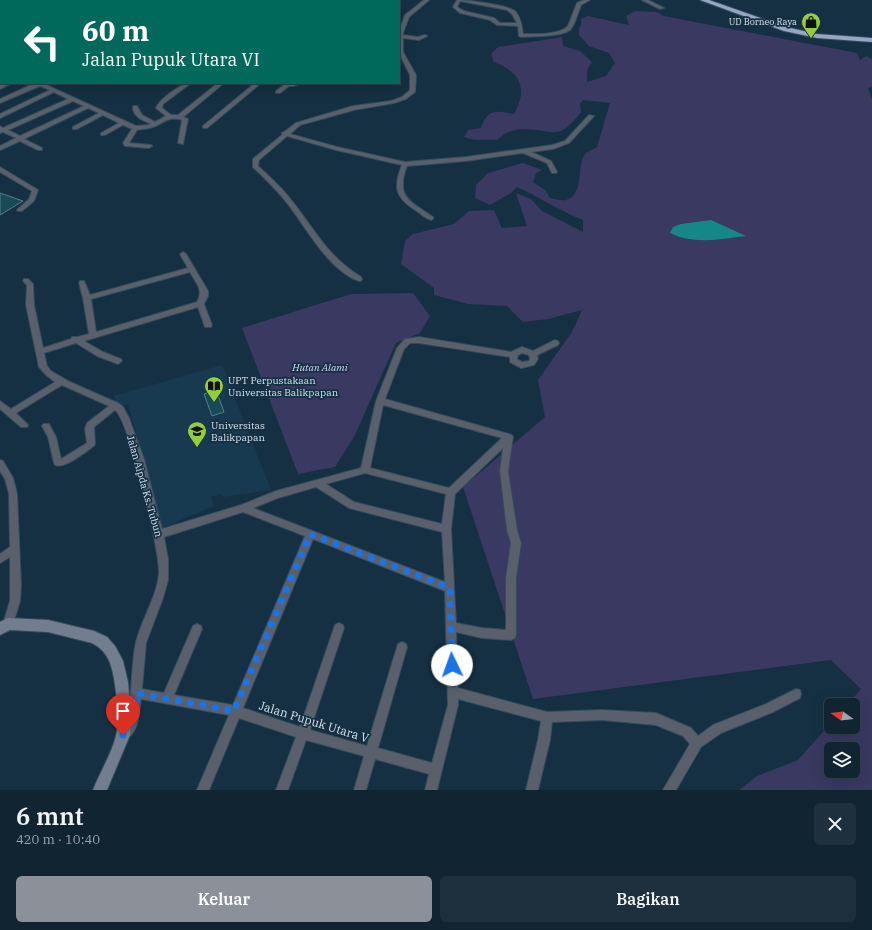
<!DOCTYPE html>
<html lang="id">
<meta charset="utf-8">
<style>
body{margin:0;font-family:"IBM Plex Serif",serif;background:#1e303e;color:#f1f3f6;height:100vh;display:flex;flex-direction:column;font-size:15px;white-space:nowrap}
*{box-sizing:border-box;margin:0}
p{font-size:13px;color:#9ca4ac}
.icon{flex:none;width:22px;height:22px;fill:none;stroke:currentColor;stroke-width:2;stroke-linecap:round;stroke-linejoin:round}
.map{position:relative;height:790px;overflow:hidden}
.side{display:flex;flex-direction:column;background:#102432;flex:1}
.side>*{flex:none}
.top-card{position:absolute;left:0px;top:0px;width:400px;height:84px;box-shadow:0 4px 16px #0002,0 0 0 1px #30414d;background:#00695c;color:#fff;overflow:hidden}
.needle{width:26px;rotate:284deg}
.tools{position:absolute;left:824px;top:698px;display:grid;gap:8px}
.tools a{display:grid;place-items:center;width:36px;height:36px;border-radius:6px;background:#102432;box-shadow:0 4px 16px #0002,0 0 0 1px #30414d;font-size:20px}
.pin{position:absolute;display:grid;place-items:center;width:34px;height:34px;color:#fff;margin:-41px -17px;border-radius:50% 50% 50% 0;rotate:-45deg;box-shadow:0 0 4px #0007}
.pin .icon{rotate:45deg}
.me{position:absolute;width:44px;margin:-22px;rotate:357deg;stroke-linejoin:round;filter:drop-shadow(0 0 3px #0008)}
.turn{display:flex;align-items:center;gap:14px;height:84px;padding:0 16px;font-size:18px}
.turn .icon{width:52px;height:52px;stroke-width:2.5}
.turn b{display:block;font-size:28px;line-height:34px}
.round{display:grid;place-items:center;flex:none;width:42px;height:42px;border-radius:6px;background:#1e303e}
.summary{display:flex;align-items:center;justify-content:space-between;height:68px;padding:0 16px}
h1{font-size:24px;font-weight:600;line-height:30px}
.button{display:flex;gap:8px;margin-top:auto;padding:8px 16px}
.button a{flex:1;height:46px;border-radius:6px;background:#8c9099;color:#fff;font-size:16px;font-weight:600;line-height:46px;text-align:center}
.button a+a{background:#1e303e;color:#f1f3f6}
.map>svg:first-child{display:block}
</style>
<div class="map">
<svg width="872" height="790" viewBox="0 0 872 790">
<rect width="100%" height="100%" fill="#153042"/>
<!-- built -->
<polygon fill="#183a50" points="222,365 271,490 223,497 221,494 211,497 214,506 162,528 128,404 118,407 114,396"/>
<!-- green -->
<g fill="#393961" fill-rule="evenodd">
<path d="M635 11 656 12 664 16 857 53 860 60 866 56 872 59V87L868 88 872 99V790H739L757 776 798 760 831 723V727H853V705H847L861 689 831 660 533 699 463 487 545 417 538 380 572 332 582 310 548 319 523 322 507 306 468 304 434 295V288L401 264 405 241 413 234 454 224 469 211 494 210 502 228 527 226 516 193 531 199 542 211 583 232V220C560 211 539 197 517 187L511 193 490 205 475 198 476 185 488 173 523 163 542 170 536 173 533 182 545 190 550 198C555 199 562 201 566 200 586 194 575 165 586 153 589 151 594 149 597 147L610 103 583 100 580 104 581 112C576 119 568 128 561 131 554 133 549 132 543 131 524 128 511 127 497 140 484 139 477 142 464 137L468 130 481 128C488 108 496 111 514 114 528 89 521 72 494 62L491 54 498 47 562 37 563 46 580 51 592 62 587 70V82L606 76 615 63 609 53 589 46 579 35V28L581 26V19L588 16 629 25 626 16ZM831 749H853V771H831Z"/>
<polygon points="413,293 430,316 420,333 396,343 354,437 335,467 298,474 242,328 351,294"/>
</g>
<!-- water -->
<path fill="#168788" d="M711 220 746 236C721 239 694 245 670 233L673 227 681 224Z"/>
<!-- building -->
<g fill="#194a57" stroke="#587e89">
<polygon points="0,193 23,201 0,215"/>
<polygon points="216,390 224,412 212,416 204,394"/>
</g>
<g fill="none" stroke-linecap="round" stroke-linejoin="round">
<defs>
<g id="street">
<path d="M424 0H429L409 17 403 33V35L418 37 425 35 427 36 419 40 403 38V52L416 75 415 92 406 99 394 103 354 110 300 125 290 134 337 147 405 162 466 157 552 145 565 141 589 115 594 116 569 143 553 149 531 152 551 161 557 172 556 173H552L547 163 523 153 466 161 407 166C395 197 410 201 433 217V219L431 220C425 218 420 213 415 210 395 197 393 187 402 165L336 150 287 136 259 160 258 166C270 177 282 188 292 201 316 231 327 256 361 277L362 279 361 281H359C329 271 306 227 287 203 277 190 265 179 253 167V159L282 135V133L284 132 296 123 353 106 391 101 402 97 410 90V75L399 53V32L405 15Z"/>
<path d="M457 0C468 0 507 5 515 11 521 17 522 27 523 34 535 34 560 35 568 26L577 3 584 0H590L581 5C578 12 576 22 571 29 564 37 532 36 521 37L519 36 518 26 497 25 490 20 460 13 453 7ZM460 1 507 10 512 14 517 23H500L494 18 464 11 457 7Z"/>
<polygon points="642,0 648,0 664,8 660,9"/>
<rect x="0" y="10" width="1" height="2"/>
<rect x="0" y="19" width="1" height="2"/>
<polygon points="5,83 12,83 0,89 0,85"/>
<path d="M35 83H42L136 126 148 125 151 124C142 120 132 116 133 106H137L142 115 155 122 166 116 156 108C160 99 181 83 191 83L163 104 162 108 171 115H178L218 83H224L183 117 188 119 183 144 178 143 182 120C167 115 163 125 150 128 146 129 141 129 137 130L129 143 151 145 152 146 149 148 125 146 123 143 132 129 123 125 105 135H101V133L119 123 103 115 77 129H73V127L99 113 88 108 24 139 42 148V150H38L20 141 0 150V146L16 138 3 132 0 133V126L3 128 68 99 54 92 0 118V114L50 90 40 86 0 103V99ZM73 101 84 106 20 136 8 130Z"/>
<polygon points="255,83 261,83 207,128 203,128 203,126"/>
<polygon points="280,83 301,83 293,86 289,86 280,93 276,93 276,91 284,85"/>
<polygon points="0,167 38,190 34,201 22,211 18,211 17,210 29,199 32,191 0,172"/>
<path d="M183 252 186 254 208 291V296L204 304 212 325 211 327H205L198 307 84 341 103 352 121 359 122 361 118 364 97 356 76 343 44 353 47 366 51 371 70 382 104 397 118 403 123 407 129 418 144 459 162 529 241 505 276 491 361 468 376 401 397 348 405 339 419 337 511 352 522 347 533 351 555 340 558 341 559 343 558 345 537 355 538 359 534 365 521 368 510 362V357L419 343H410L404 349 385 399 509 434 512 435 513 437 508 471 517 530 521 543 516 578V635L515 638 511 640 482 638 456 632 458 688 547 712 602 710 656 713 691 728 698 736 713 725 766 704 796 689 800 690 801 694 800 698 773 712 721 733 701 747 676 790H663L690 744 683 736 656 725 602 720 552 722 550 740 538 790H526L538 740 541 721 458 699V705L437 790H425L429 774 375 759 366 790H354L364 756 306 740 288 790H276L296 737 239 718 209 790H197L229 715 141 699C139 714 139 734 123 741L119 739 117 735C120 729 126 726 128 720 129 715 129 708 130 702 132 683 132 660 136 642 142 618 157 597 159 573 160 552 129 420 115 410L94 427 95 444 94 446C85 452 65 469 55 465L54 463 48 437 42 426 43 424H49L56 437 61 459 87 443 85 429 87 423 109 406 62 385 16 413 28 425 27 427H21L0 409V401L11 409 55 382 46 375 39 367 26 305 27 285 23 281 24 279H28L33 284 34 305 43 348 71 339 72 337H78L89 334 83 298 79 283 80 281H84L90 295 188 268 180 254ZM190 272C196 283 204 290 197 302L96 332 91 299ZM522 353 529 355 530 359 529 361 522 362 517 359 518 355ZM383 405 502 438 449 488 370 468ZM503 448 500 471 507 530 511 543 506 578V630L482 628 456 623 451 529 455 494ZM365 473 446 494 442 524 354 502 326 484ZM316 487 349 508 442 532 445 582 253 508 278 498ZM243 512 305 536 233 705 174 695 202 629 201 626 197 624 193 626 164 693 142 689 146 643 163 598 168 580V559L164 537ZM313 539 445 591 448 705 432 763 378 748 407 647 406 644 402 642 398 644 397 647 367 746 310 730 344 628 343 625 339 623 335 625 334 628 300 727 243 708Z"/>
<polygon points="0,460 3,461 13,478 17,494 21,585 20,601 13,624 12,627 8,629 4,627 3,624 10,601 10,557 0,563 0,554 10,547 9,494 5,479 0,471"/>
</g>
<g id="secondary">
<polygon points="151,0 159,0 150,1"/>
<rect x="0" y="31" width="1" height="4"/>
<path d="M8 618 48 620 94 631 107 637 115 646 123 661 128 682 131 718 130 735 107 790H93C100 772 111 755 116 736 120 720 116 679 110 663 107 654 100 647 92 643L48 632 10 630 0 635V622Z"/>
</g>
<polygon id="highway" points="700,0 709,0 786,27 817,34 872,38 872,42 817,38 784,31"/>
</defs>
<!-- street casing -->
<use href="#street" stroke="#334c5d" stroke-width="2"/>
<!-- secondary casing -->
<use href="#secondary" stroke="#334c5d" stroke-width="2"/>
<!-- highway casing -->
<use href="#highway" stroke="#334c5d" stroke-width="2"/>
<!-- street -->
<use href="#street" fill="#59606c" fill-rule="evenodd"/>
<!-- secondary -->
<use href="#secondary" fill="#727d8f" fill-rule="evenodd"/>
<!-- highway -->
<use href="#highway" fill="#95a6c3" fill-rule="evenodd"/>
</g>
<g fill="none" stroke-linecap="round" stroke-linejoin="round">
<!-- route -->
<path stroke="#1a73e8" stroke-width="7" stroke-dasharray="0 12.6" d="M123 735C136 722 135 710 136 693L234 711 310 534 450 588 452 665"/>
</g>
<!-- icons -->
<defs>
<symbol id="shop-pin" viewBox="-11 -11 22 30"><path d="M0 17L-7.5 6A9.5 9.5 0 1 1 7.5 6Z" fill="#93cd3d" stroke="#153042"/><path d="M-5-2.5h2.3a2.7 3.5 0 0 1 5.4 0H5L5.5 6h-11ZM-1.5-2.5h3a1.5 2.3 0 0 0-3 0Z" fill="#111"/></symbol>
<symbol id="library-pin" viewBox="-11 -11 22 30"><path d="M0 17L-7.5 6A9.5 9.5 0 1 1 7.5 6Z" fill="#93cd3d" stroke="#153042"/><path d="M-6-4Q-3-5.5-.7-3.5V5Q-3 3-6 4ZM6-4Q3-5.5 .7-3.5V5Q3 3 6 4Z" fill="#111"/></symbol>
<symbol id="university-pin" viewBox="-11 -11 22 30"><path d="M0 17L-7.5 6A9.5 9.5 0 1 1 7.5 6Z" fill="#93cd3d" stroke="#153042"/><path d="M0-5L7-2L0 1L-7-2ZM-4 1L0 2.5L4 1V4Q0 6-4 4Z" fill="#111"/></symbol>
</defs>
<g fill-rule="evenodd">
<use href="#shop-pin" x="800" y="11" width="22" height="30"/>
<use href="#library-pin" x="203" y="375" width="22" height="30"/>
<use href="#university-pin" x="186" y="420" width="22" height="30"/>
</g>
<g text-anchor="middle" stroke-width="3.5" stroke-linejoin="round" paint-order="stroke">
<!-- far-poi labels -->
<g font-size="9" fill="#d2e1ed" stroke="#153042" text-anchor="end">
<text x="797" y="25">UD Borneo Raya</text>
</g>
<!-- park labels -->
<g font-size="10" font-style="italic" fill="#d7d9fc" stroke="#153042">
<text x="320" y="371">Hutan Alami</text>
</g>
<!-- poi labels -->
<g font-size="10" fill="#d2e1ed" stroke="#153042" text-anchor="start">
<text x="228" y="384">UPT Perpustakaan<tspan x="228" dy="12">Universitas Balikpapan</tspan></text>
<text x="211" y="429">Universitas<tspan x="211" dy="12">Balikpapan</tspan></text>
</g>
<!-- street labels -->
<g font-size="10" fill="#d2e1ed" stroke="#153042">
<text transform="translate(145 486) rotate(74)" y="4">Jalan Aipda Ks. Tubun</text>
</g>
<!-- near-street labels -->
<g font-size="12" fill="#d2e1ed" stroke="#153042">
<text transform="translate(314 722) rotate(17)" y="4">Jalan Pupuk Utara V</text>
</g>
</g>
</svg>
<div class="tools">
<a><svg class="needle" viewBox="-14 -14 28 28"><path d="M0-13l5 13h-10z" fill="#e53935"/><path d="M0 13l5-13h-10z" fill="#9ca4ac"/></svg></a>
<a><svg class="icon" aria-label="layers" viewBox="0 0 24 24"><path d="M12 4l9 5-9 5-9-5zM3 14l9 5 9-5"/></svg></a>
</div>
<div class="pin" style="left:123px;top:735px;background:#d93025"><svg class="icon" aria-label="arrive" viewBox="0 0 24 24"><path d="M6 21V4h12l-3 4 3 4H6"/></svg></div>
<svg class="me" style="left:452px;top:665px" viewBox="-20 -20 40 40"><circle r="19" fill="#fff"/><path d="M0-13L10 11 0 6-10 11z" fill="#1a73e8"/></svg>
<div class="top-card">
<div class="turn"><svg class="icon" aria-label="left" viewBox="0 0 24 24"><path d="M17 20v-9H6M10 6l-5 5 5 5"/></svg><div><b>60 m</b>Jalan Pupuk Utara VI</div></div>
</div>
</div>
<section class="side">
<div class="summary"><div><h1>6 mnt</h1><p>420 m · 10:40</p></div><a class="round"><svg class="icon" aria-label="close" viewBox="0 0 24 24"><path d="M6 6l12 12M18 6L6 18"/></svg></a></div>
<div class="button"><a>Keluar</a><a>Bagikan</a></div>
</section>
